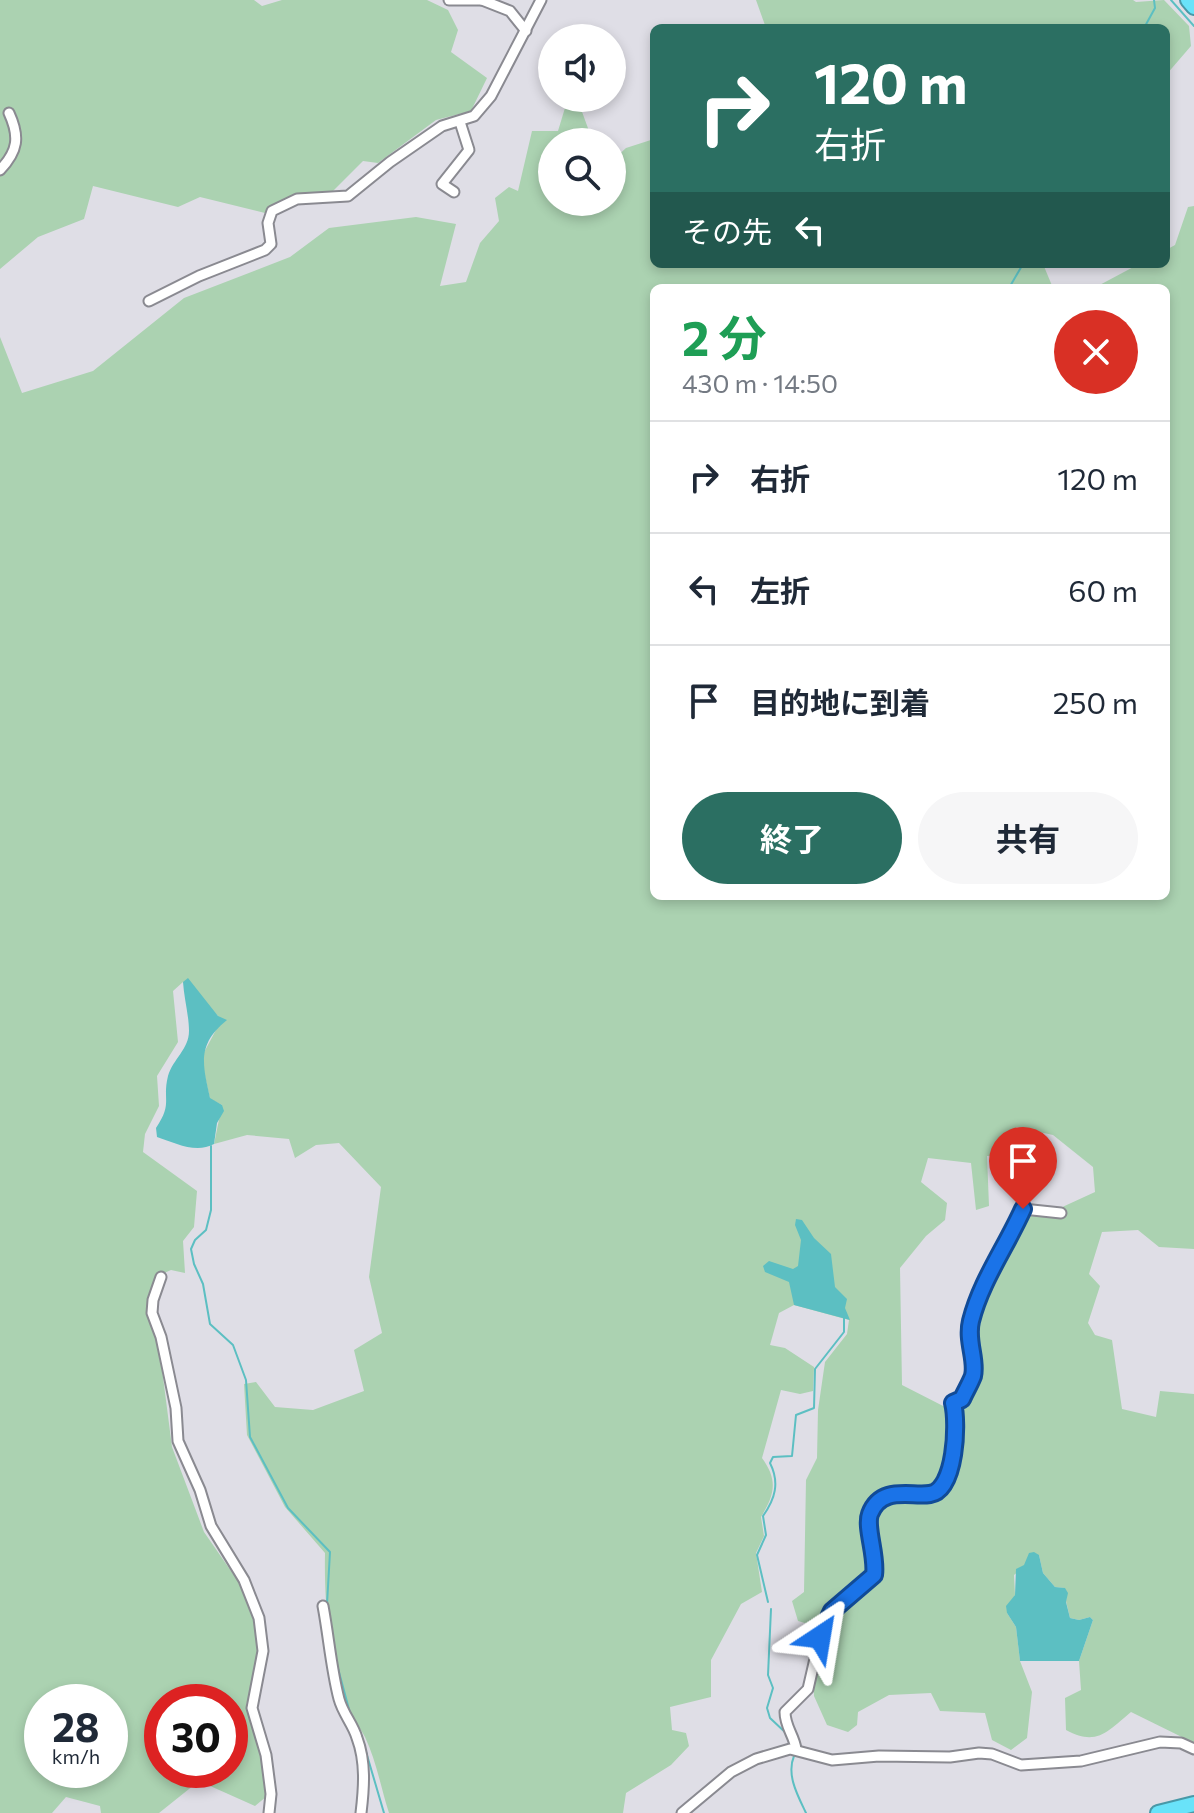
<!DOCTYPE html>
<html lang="ja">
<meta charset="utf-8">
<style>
body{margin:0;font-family:Commissioner,"Noto Sans JP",sans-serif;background:#f6f6f7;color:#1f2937;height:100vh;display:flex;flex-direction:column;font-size:30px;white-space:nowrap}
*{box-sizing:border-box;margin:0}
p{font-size:26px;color:#747a83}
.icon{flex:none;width:44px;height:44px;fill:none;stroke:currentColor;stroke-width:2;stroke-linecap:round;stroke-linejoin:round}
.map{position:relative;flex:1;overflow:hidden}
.sheet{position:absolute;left:650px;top:284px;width:520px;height:616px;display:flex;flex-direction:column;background:#fff;border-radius:12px;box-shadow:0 4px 12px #0003}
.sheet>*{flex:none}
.top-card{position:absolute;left:650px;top:24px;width:520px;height:244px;border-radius:12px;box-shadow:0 4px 12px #0003;background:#2b6f62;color:#fff;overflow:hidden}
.tools{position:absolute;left:538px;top:24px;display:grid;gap:16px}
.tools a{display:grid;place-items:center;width:88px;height:88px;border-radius:50%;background:#fff;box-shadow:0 4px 12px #0003;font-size:40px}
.speed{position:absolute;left:24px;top:1684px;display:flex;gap:16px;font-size:40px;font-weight:700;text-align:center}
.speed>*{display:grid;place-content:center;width:104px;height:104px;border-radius:50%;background:#fff;box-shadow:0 4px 12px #0003;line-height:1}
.speed small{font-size:20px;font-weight:400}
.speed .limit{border:12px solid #d22;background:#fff;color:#111}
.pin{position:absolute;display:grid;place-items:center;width:68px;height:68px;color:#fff;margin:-82px -34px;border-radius:50% 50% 50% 0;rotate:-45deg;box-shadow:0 0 8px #0007}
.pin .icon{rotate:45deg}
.me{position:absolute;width:88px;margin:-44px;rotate:33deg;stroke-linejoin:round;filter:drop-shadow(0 0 6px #0008)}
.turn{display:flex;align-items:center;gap:28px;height:168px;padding:0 32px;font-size:36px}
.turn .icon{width:104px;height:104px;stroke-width:2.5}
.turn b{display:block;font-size:56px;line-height:68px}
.then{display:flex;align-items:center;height:76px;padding:0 32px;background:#0003;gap:16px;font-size:30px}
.round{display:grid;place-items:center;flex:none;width:84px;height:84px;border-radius:42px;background:#f6f6f7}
.overview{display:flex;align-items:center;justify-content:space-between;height:136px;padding:0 32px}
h1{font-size:48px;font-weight:700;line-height:60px;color:#1e9e55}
.button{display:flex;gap:16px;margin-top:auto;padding:16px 32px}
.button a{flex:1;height:92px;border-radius:48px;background:#2b6f62;color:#fff;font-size:32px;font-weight:700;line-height:92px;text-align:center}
.button a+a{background:#f6f6f7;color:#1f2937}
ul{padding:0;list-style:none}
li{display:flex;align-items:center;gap:24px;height:112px;padding:0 32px;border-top:2px solid #e0e1e3}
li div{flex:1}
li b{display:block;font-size:30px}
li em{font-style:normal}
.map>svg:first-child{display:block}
</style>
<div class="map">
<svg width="1194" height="1813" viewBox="0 0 1194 1813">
<rect width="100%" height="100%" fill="#dfdee6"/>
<!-- green -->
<g fill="#abd2b1" fill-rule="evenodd">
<polygon points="0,0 254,0 262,6 282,0 427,0 448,10 458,30 451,52 487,78 471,111 436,120 378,163 363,161 328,196 291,196 265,213 200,197 178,207 93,186 84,219 38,237 0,269"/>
<polygon points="756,0 1133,0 1136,2 1164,0 1189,26 1191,46 1166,75 1166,28 766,28"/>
<path d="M568 98H577L593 142H552V202H612V161L626 148 654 139V264H1043L1053 288H654V896H1166V288H1094L1139 264H1166V250L1175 245 1188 207 1194 206V1249L1159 1247 1138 1230 1102 1232 1089 1274 1100 1286 1088 1323 1095 1335 1112 1340 1122 1409 1156 1417 1160 1391 1194 1394V1743L1131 1712C1108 1731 1097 1747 1066 1730L1065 1698 1081 1690 1079 1661 1093 1620 1090 1617 1079 1620 1070 1618 1066 1601 1067 1592 1064 1588 1055 1587 1043 1573 1039 1555 1014 1575 1015 1595 1007 1613 1016 1627 1020 1661 1032 1692 1027 1738 1011 1750 992 1740 985 1713 940 1711 931 1693 889 1695 858 1712 857 1725 848 1732 827 1725 814 1696 812 1625 798 1621 792 1601 804 1592 806 1480 817 1458 818 1410 825 1362 847 1334 849 1320 794 1305 779 1313 770 1345 785 1348 814 1367 813 1391 800 1394 781 1390 762 1458C778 1480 775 1494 761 1517L764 1536 756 1553 762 1592 741 1604 711 1660V1697L670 1707 672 1730 686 1733 689 1746 671 1765 626 1793 623 1813H389C381 1788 376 1760 365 1737 359 1725 350 1717 345 1705 329 1660 324 1602 325 1553L285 1507 247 1435 244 1384 256 1382 275 1407 313 1410 364 1391 354 1350 382 1333 369 1277 381 1187 339 1143 316 1145 295 1158 289 1139 247 1135 214 1144 222 1105 210 1099 201 1058 217 1028 218 1016 183 982 173 991 178 1042 157 1076 159 1106 145 1134 143 1152 197 1191 194 1227 183 1241 185 1273 171 1270 155 1277 148 1306 160 1354 172 1447 204 1532 240 1584 255 1619 259 1650 255 1676 246 1705 259 1747 267 1796 255 1806 199 1781 159 1813H101L100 1806 66 1797 52 1813H0V337L22 393 93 371 184 298 290 257 329 228 416 217 456 224 440 286 466 282 480 243 499 221 495 198 509 187 518 191 532 131H558ZM1016 1127 1053 1135 1093 1167 1095 1192 1058 1209 1030 1207 989 1280 972 1336 980 1372 966 1404 949 1409 902 1385 900 1268 926 1236 945 1220 947 1203 921 1182 928 1158 971 1163 976 1210 989 1206 987 1156 1015 1157ZM42 1702H110V1770H42ZM162 1702H230V1770H162Z"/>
</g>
<!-- water -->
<g fill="#5cbfc2">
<path d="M188 978 218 1016 227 1020C196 1045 203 1065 210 1098L222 1105 224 1111 217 1123 214 1144C196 1154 175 1143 157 1137L156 1128C173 1103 162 1100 168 1076 173 1059 189 1049 189 1031 189 1016 184 998 183 982Z"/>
<polygon points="796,1219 802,1220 814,1238 831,1254 835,1287 847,1299 845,1308 850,1320 794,1305 789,1282 765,1272 763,1266 769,1261 793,1269 798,1266 801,1240 795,1225"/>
<polygon points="1034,1552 1039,1555 1043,1573 1055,1587 1065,1588 1068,1593 1066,1602 1070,1618 1079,1620 1090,1617 1093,1620 1079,1661 1020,1661 1016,1627 1007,1613 1006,1606 1015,1595 1016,1569 1024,1565 1029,1553"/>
</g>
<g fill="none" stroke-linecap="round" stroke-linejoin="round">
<!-- stream -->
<g stroke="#5cbfc2" stroke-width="2">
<polyline points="1171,0 1194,26"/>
<polyline points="1144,28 1155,8 1154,0"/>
<polyline points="1009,288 1023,264"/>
<polyline points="211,1146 211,1210 206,1230 195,1240 191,1249 194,1264 203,1284 210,1324 233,1345 246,1380 250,1437 288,1508 330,1552 327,1604"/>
<path d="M768 1602 757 1555 766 1535 763 1516C775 1499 780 1483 770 1463L773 1457 792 1456 796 1415 814 1408 815 1369 844 1332V1318"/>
<polyline points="771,1609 768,1675 773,1688 767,1708 770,1718 787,1734"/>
<polyline points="328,1610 335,1655"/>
<polyline points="336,1661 350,1713"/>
<polyline points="364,1745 384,1813"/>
<path d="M794 1756C786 1775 798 1796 806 1813"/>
</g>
<defs>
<g id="minor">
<polyline points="449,0 481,0"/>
<polyline points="482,0 510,11 526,31"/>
<path d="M0 170C18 151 20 137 9 113"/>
<polyline points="454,192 442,184 469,150 460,122"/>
<polyline points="149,301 199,276 265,250 271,244 268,223 272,211 297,199 348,196 390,162 442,126 474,116 491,96 541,0"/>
<polyline points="161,1277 153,1300 152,1313 161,1337 176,1408 178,1441 200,1490 211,1526 244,1580 259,1618 263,1651 252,1708 266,1755 271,1794 269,1813"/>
<path d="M323 1606C329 1638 331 1668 339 1699 343 1714 353 1724 357 1738 366 1762 364 1788 361 1813"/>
<path d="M796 1749C794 1735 785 1727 785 1712L808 1689 820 1637 832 1611 874 1575C877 1556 865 1527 870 1514 881 1485 911 1497 930 1494 955 1490 958 1422 953 1403L962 1399 974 1367 969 1348 971 1322 986 1277 1008 1243 1023 1209 1061 1213"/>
<polyline points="682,1813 731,1772 756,1759 790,1749 832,1760 879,1756 950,1757 979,1753 992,1754 1021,1765 1081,1761 1160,1742 1181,1743 1194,1749"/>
</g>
<g id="highway">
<polyline points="1188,0 1194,7"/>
<polyline points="1158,1813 1194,1804"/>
</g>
</defs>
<!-- minor casing -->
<use href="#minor" stroke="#8a8a91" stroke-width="13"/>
<!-- highway casing -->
<use href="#highway" stroke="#4898a7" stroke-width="18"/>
<!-- minor -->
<use href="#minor" stroke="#fff" stroke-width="9"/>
<!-- highway -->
<use href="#highway" stroke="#69e3f9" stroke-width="14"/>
</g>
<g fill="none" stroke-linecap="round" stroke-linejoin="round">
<defs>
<path id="route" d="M820 1637 832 1611 874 1575C877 1556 865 1527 870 1514 881 1485 911 1497 930 1494 956 1490 958 1422 953 1403L962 1399C965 1392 970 1384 973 1376 977 1360 966 1341 971 1321 981 1281 1006 1247 1023 1209"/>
</defs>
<!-- route casing -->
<use href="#route" stroke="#114b97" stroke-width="20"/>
<!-- route -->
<use href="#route" stroke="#1a73e8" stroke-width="14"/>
</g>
</svg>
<div class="tools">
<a><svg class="icon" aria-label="sound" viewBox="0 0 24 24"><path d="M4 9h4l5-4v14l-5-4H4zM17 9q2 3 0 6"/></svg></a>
<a><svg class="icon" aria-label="search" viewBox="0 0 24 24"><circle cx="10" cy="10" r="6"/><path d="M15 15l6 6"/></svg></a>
</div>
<div class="speed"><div>28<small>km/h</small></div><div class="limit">30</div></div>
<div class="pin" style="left:1023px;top:1209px;background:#d93025"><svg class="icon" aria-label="arrive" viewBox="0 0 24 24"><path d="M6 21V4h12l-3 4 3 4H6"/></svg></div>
<svg class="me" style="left:820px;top:1637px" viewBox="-20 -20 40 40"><path d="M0-17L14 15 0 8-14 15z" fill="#1a73e8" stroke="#fff" stroke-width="4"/></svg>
<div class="top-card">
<div class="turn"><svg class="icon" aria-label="right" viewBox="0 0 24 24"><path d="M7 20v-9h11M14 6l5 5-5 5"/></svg><div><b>120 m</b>右折</div></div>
<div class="then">その先<svg class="icon" aria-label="left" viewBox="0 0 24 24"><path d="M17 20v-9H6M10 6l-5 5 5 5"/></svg></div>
</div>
<section class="sheet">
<div class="overview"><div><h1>2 分</h1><p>430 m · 14:50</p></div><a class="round" style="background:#d93025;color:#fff"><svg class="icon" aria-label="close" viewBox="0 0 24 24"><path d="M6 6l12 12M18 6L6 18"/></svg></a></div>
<ul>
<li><svg class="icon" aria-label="right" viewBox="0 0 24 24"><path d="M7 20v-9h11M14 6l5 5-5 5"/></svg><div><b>右折</b></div><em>120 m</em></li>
<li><svg class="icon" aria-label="left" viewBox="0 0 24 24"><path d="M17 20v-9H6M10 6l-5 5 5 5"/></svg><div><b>左折</b></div><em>60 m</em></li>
<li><svg class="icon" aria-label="arrive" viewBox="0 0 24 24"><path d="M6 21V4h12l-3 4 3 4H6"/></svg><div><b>目的地に到着</b></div><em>250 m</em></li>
</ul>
<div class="button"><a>終了</a><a>共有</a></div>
</section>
</div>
